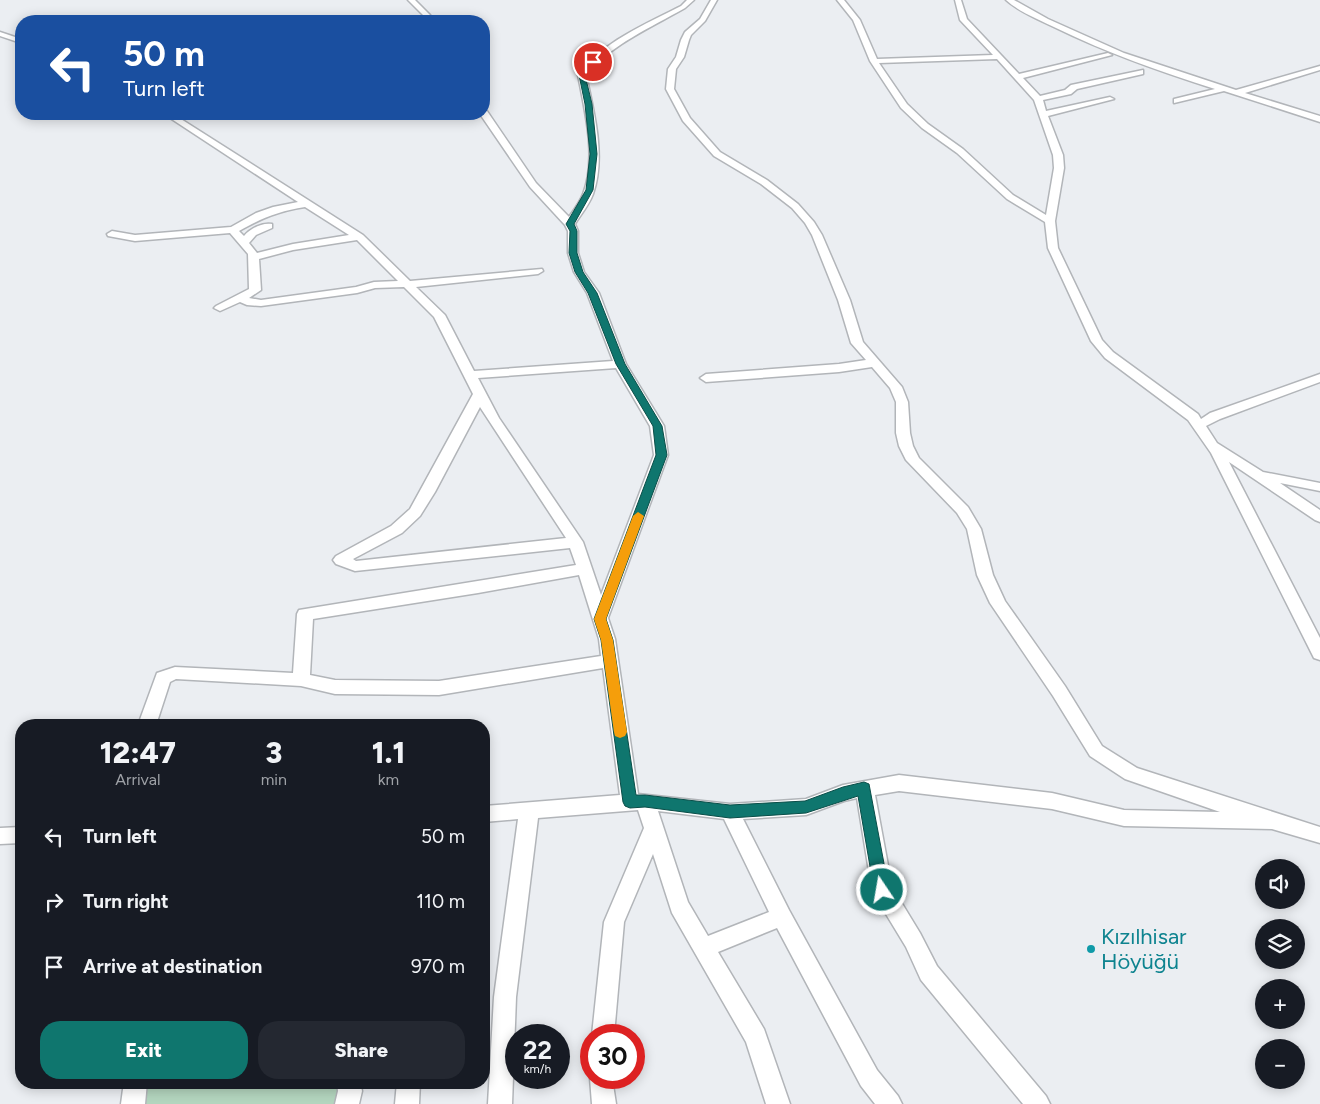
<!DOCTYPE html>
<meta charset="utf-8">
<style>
body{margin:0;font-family:Figtree,sans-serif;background:#242831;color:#f1f3f6;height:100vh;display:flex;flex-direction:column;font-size:19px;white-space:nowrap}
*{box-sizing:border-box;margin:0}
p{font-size:16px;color:#9ea1a6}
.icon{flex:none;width:28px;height:28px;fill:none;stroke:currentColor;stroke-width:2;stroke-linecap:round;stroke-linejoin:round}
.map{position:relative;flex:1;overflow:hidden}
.sheet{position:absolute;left:15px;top:719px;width:475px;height:370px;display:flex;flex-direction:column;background:#171b24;border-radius:20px;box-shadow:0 2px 12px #0003}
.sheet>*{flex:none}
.top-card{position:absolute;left:15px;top:15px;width:475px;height:105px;border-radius:20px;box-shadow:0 2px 12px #0003;background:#1a4fa0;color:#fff;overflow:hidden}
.buttons{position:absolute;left:1255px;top:859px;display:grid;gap:10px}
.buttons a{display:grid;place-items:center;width:50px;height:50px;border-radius:50%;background:#171b24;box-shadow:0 2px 12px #0003;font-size:25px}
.speed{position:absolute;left:505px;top:1024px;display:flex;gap:10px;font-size:25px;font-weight:700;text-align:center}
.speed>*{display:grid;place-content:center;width:65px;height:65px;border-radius:50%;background:#171b24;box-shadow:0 2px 12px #0003;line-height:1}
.speed small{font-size:12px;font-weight:400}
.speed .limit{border:8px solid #d22;background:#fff;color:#111}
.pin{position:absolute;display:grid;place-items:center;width:42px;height:42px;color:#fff;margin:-21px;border:2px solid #fff;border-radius:50%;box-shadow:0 1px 5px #0007}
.me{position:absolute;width:55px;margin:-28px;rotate:348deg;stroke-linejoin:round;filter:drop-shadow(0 0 4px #0008)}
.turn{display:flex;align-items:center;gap:18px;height:105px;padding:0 25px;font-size:22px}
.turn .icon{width:65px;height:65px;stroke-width:2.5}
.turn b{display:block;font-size:35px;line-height:42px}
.eta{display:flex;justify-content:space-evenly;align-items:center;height:85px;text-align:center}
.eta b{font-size:30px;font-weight:800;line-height:35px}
.primary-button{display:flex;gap:10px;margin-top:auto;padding:10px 25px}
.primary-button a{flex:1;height:58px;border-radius:20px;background:#0f766e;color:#fff;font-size:20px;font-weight:800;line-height:58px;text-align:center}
.primary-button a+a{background:#242831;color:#f1f3f6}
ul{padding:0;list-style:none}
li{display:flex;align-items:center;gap:15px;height:65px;padding:0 25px}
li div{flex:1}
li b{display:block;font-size:19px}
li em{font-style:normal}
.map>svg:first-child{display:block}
</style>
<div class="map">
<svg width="1320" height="1104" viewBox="0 0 1320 1104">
<rect width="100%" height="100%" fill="#ebeef2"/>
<!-- green -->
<polygon fill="#b3d5be" points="342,1082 340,1104 138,1104 140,1083"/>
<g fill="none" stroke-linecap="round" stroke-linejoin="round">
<defs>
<g id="minor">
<polygon points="408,0 415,0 430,15 433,21 390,21 393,19 424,16"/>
<path d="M687 0H694L685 8C650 28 612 44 586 75 594 112 606 158 593 194 589 205 581 214 575 224L578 231V253L584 272 599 293 626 364 664 426 668 455 608 618 615 639 638 794 730 804 806 799 843 785 899 775 1052 793 1124 810 1220 812 1125 779 1090 756 1053 696 990 603 977 575 967 529 957 513 906 460 899 446 896 433V402L890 388 872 367 839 372 706 382 700 378 706 374 839 364 866 360 851 343 838 300 812 235 805 223 792 208 761 184 714 156 683 121 666 89 668 69 676 57 681 40 685 32 700 19 711 0H717L705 21 691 35 689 40 684 57 676 69 674 89 690 118 720 152 767 180 798 204 814 222 822 235 850 300 863 342 902 387 908 402 910 433 913 446 919 458 968 507 981 529 993 575 1005 601 1065 686 1102 746 1137 768 1320 827V843L1272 829 1124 826 1052 809 899 791 875 795 892 887 920 933 937 966 1046 1096 1050 1104H1023L921 980 906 947 875 896 872 890 857 798 844 801 806 815 743 819 789 910 877 1070 898 1096 902 1104H875L861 1086 777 928 718 952 764 1029 790 1104H766L746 1042 672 913 653 854 624 922 614 1035H592L604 922 644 828 638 810 538 818 516 997 512 1104H488L494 997 518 819 484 822V806L620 795 603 668 439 695 335 694 301 686 176 679 170 682 156 725H138L157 673 175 667 293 673 297 614 299 610 576 565 570 548 355 571 336 564 333 560 336 556 391 526 410 509 473 394 434 317 404 287 375 288 357 293 261 306 247 305 240 302 220 311 214 308 216 306 249 289 248 254 230 233 135 241 108 236 107 234 112 231 135 235 231 227 256 213 273 207 298 202 164 114H173L363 235 410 281 542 269 543 271 538 274 416 287 445 315 474 371 613 361 587 293 574 272 568 253V231L565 225 530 187 480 114H484V111H487L536 183 569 217C574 210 580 202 583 194 597 158 585 112 578 75 604 41 644 25 681 6ZM305 207 349 235 293 244 257 253 249 243 256 235 272 228V224C262 222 250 229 244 236L239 231C262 218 279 211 305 207ZM357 240 398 281 374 282 356 287 261 300 249 298 261 290 259 259 293 250ZM616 368 650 426 654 455 601 595 583 542 499 418 478 378ZM480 407 566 538 356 561 353 559 402 533 420 516 435 492ZM579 575 599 639 601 656 439 681 335 680 310 675 313 619 478 593ZM658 811 724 819 769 912 708 936 688 902Z"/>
<path d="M837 0H844L860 20 877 59 993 55 960 20 955 0H961L967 19 1019 74 1108 53 1112 55 1023 78 1040 96 1065 90 1071 85 1143 70V74L1077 89 1071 94 1043 100 1046 111 1110 97 1114 99 1048 116 1063 155 1064 168 1055 221 1058 248 1102 340 1113 352 1198 414 1201 419 1210 413 1320 374V382L1220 419 1206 426 1217 443 1263 472 1320 483V491L1280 483 1320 510V522L1315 520 1229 462 1320 638V660L1314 658 1312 654 1211 453 1188 420 1105 358 1091 341 1048 248 1045 222 1007 199 957 153 922 128 901 108 870 61 853 20ZM997 59 1034 100 1053 155 1054 168 1046 215 1013 195 963 149 928 124 907 104 879 63Z"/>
<path d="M1006 0H1014L1048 19 1124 53 1236 90 1320 66V70L1245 93 1320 116V122L1224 91 1174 103V99L1215 89C1161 72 1107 53 1056 28 1040 20 1019 12 1006 0Z"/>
<polygon points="0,32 21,39 21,43 0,36"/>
<polygon points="21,827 21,843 0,844 0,828"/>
<polygon points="591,1074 591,1078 612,1078 616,1104 592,1104 590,1078"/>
<polygon points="124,1082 147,1082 145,1104 121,1104"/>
<polygon points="337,1082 360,1082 362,1091 359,1104 335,1104 338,1091"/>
<polygon points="397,1082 420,1082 419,1104 395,1104"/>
</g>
</defs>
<!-- minor casing -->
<use href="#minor" stroke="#b2b5b9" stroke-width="3"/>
<!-- minor -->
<use href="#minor" fill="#fff" fill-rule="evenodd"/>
</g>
<!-- route -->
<polygon fill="#0f766e" stroke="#0a4d48" points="593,60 596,62 585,75 592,104 597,154 593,190 574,224 577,231 577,253 583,272 597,293 625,364 662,426 667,455 606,619 613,640 636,795 645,795 730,805 805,801 843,787 864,782 869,784 889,890 887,894 882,896 876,894 874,890 858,796 806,813 730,818 645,807 630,808 625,806 623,802 601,640 594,619 656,455 653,426 616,364 588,293 575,272 569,253 570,231 566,224 586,190 590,154 585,104 579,75"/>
<!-- slow -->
<polygon fill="#f59e0b" points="638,512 644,516 606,619 613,640 627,732 625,736 620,738 615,736 614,732 601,640 594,619 633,516"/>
<!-- markers -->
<circle fill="#0f9aa8" stroke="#ebeef2" stroke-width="2" cx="1091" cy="949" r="5"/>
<g text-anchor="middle" stroke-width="5" stroke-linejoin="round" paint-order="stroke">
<!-- near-culture labels -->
<g font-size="22" fill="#0d838f" stroke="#ebeef2" text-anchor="start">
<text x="1101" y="944">Kızılhisar<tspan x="1101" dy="25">Höyüğü</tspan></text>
</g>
</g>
</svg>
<div class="buttons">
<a><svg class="icon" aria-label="sound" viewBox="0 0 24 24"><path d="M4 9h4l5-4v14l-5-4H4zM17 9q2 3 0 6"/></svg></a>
<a><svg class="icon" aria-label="layers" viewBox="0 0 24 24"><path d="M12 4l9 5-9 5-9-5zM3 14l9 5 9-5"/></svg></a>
<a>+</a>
<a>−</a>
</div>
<div class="speed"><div>22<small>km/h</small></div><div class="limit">30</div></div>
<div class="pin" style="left:593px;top:62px;background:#d93025"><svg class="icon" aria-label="arrive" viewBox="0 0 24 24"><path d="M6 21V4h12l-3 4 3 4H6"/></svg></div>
<svg class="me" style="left:882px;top:890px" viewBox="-20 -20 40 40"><circle r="17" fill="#0f766e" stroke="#fff" stroke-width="3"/><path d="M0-11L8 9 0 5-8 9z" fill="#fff"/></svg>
<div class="top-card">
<div class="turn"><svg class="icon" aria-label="left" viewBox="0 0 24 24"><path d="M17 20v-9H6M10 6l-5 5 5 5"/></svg><div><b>50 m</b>Turn left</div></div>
</div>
<section class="sheet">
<div class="eta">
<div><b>12:47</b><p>Arrival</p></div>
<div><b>3</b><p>min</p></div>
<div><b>1.1</b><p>km</p></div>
</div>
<ul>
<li><svg class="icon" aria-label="left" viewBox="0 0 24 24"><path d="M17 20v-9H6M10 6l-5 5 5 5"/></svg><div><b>Turn left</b></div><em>50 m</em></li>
<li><svg class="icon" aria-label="right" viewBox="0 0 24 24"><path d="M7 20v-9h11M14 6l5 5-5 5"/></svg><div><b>Turn right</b></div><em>110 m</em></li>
<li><svg class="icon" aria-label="arrive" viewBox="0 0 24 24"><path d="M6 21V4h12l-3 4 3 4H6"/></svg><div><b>Arrive at destination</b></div><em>970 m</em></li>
</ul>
<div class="primary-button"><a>Exit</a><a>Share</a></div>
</section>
</div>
